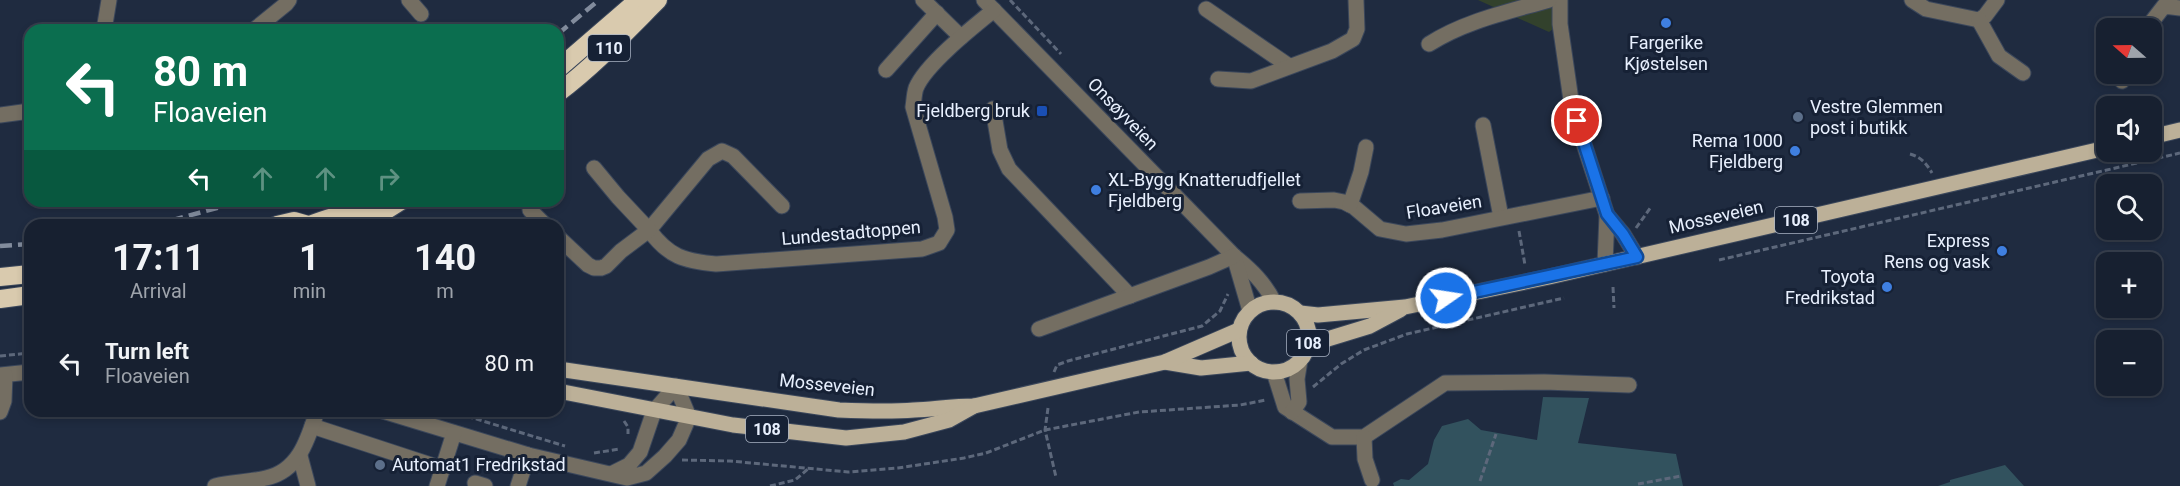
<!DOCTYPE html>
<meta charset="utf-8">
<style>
body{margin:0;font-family:Roboto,sans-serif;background:#242d3c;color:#f1f3f6;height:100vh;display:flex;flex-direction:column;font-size:22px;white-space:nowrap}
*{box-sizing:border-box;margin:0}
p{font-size:20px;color:#9ea3ab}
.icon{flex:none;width:33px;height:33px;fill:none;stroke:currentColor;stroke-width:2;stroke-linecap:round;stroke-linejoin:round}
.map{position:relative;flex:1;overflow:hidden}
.side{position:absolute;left:24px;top:219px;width:540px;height:198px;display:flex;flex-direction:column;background:#172030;border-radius:18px;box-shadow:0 3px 9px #0003,0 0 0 2px #363e4c}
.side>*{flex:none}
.hud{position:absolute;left:24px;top:24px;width:540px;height:183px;border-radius:18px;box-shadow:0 3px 9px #0003,0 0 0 2px #363e4c;background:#0b6e4f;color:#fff;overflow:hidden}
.needle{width:39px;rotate:290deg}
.tools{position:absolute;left:2096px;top:18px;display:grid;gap:12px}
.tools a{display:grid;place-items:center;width:66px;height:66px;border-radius:12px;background:#172030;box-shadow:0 3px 9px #0003,0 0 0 2px #363e4c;font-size:30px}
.pin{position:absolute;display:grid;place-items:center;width:51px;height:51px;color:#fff;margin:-26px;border:3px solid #fff;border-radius:50%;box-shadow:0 2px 6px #0007}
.me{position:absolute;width:66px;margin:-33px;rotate:77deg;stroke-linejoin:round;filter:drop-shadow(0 0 4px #0008)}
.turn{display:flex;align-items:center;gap:21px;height:126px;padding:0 30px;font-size:27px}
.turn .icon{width:78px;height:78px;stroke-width:2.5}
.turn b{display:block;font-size:42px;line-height:51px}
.lanes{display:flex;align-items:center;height:57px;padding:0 30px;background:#0003;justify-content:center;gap:30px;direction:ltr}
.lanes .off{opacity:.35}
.eta{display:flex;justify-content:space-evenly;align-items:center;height:102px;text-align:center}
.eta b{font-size:36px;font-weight:700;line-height:42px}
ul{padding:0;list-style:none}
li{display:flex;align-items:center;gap:18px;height:84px;padding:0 30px}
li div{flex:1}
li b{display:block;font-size:22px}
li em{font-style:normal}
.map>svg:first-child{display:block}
</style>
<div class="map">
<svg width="2180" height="486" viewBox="0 0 2180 486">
<rect width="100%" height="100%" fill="#1f2b40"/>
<!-- green -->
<polygon fill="#32412c" points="1478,0 1560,0 1560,24 1549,32"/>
<!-- water -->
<g fill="#32525e">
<polygon points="1543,397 1589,398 1578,443 1676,454 1683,486 1394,486 1393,483 1401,479 1409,480 1428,464 1434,440 1442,426 1468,419 1481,430 1537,440"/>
<polygon points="2005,465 2024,486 1938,486 1950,482 1950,480"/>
</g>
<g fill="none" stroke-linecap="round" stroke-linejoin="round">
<defs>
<g id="minor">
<polyline points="409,0 421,14"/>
<polyline points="923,0 961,37"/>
<path d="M984 0 1234 256C1251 270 1264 282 1274 302"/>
<polyline points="1560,0 1560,24 1572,107 1607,215 1605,264"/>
<polyline points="1912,0 1926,9 1979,20 1985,16 1997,0"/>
<polyline points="1206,9 1289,66"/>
<polyline points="1979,20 1999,56 2023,73"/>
<polyline points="2147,28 2164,6 2180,8"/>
<polyline points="104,30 109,0"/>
<polyline points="254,30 286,4 289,0"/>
<path d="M1429 44C1465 21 1508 12 1549 0"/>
<polyline points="886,70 937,13"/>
<polyline points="1218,79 1251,81 1332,51 1353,39 1357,29 1356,0"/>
<polyline points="2122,81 2126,74"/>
<polyline points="993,109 1000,150 1009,169 1130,296"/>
<polyline points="0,115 30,111"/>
<polyline points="1483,125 1501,217"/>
<polyline points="1300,201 1334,200 1344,202 1354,207 1380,229 1406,234 1442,230 1602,198"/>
<polyline points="1350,205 1361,172 1366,147"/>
<path d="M782 206 733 156 722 151 708 159 649 230C669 257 684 261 716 264L922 249 939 243 947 230 945 217 913 107C914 101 914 94 916 88 926 64 973 27 994 10"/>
<polyline points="530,210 545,225"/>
<polyline points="1607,215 1623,234 1637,257"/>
<polyline points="558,237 588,265 594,268 601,268 606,266 621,251 649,230 618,197 594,168"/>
<polyline points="1234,256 1250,311"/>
<polyline points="1039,329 1209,267 1234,256"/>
<polyline points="1274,372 1285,407 1332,437 1364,437 1445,383 1544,382 1629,385"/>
<polyline points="0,375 30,372"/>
<polyline points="383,411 528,455 627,478 646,473 665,456 679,440 689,417 676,386 654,411 640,452 629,465 611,474"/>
<polyline points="0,412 4,401 5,375"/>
<polyline points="1292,412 1299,402 1297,379 1300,360"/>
<polyline points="312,426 443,469"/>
<polyline points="1364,437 1365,459 1372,480"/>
<polyline points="300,456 308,486"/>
<polyline points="475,483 485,486"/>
<path d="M215 486C232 482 249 482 266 478 299 471 308 439 317 411"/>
<polyline points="437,486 454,433"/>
<polyline points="518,486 528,455"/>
</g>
<g id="major">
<polyline points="2151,137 2180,130"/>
<circle cx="1274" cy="337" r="35"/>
<polyline points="1300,313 1318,315 1405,307 1549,277 2106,148"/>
<polyline points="1308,345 1370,326 1400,310"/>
<polyline points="1165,362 1201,368 1251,363"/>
<path d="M558 369 839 410C864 411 889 412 914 410 934 409 954 406 974 406L1165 362 1239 330"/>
<polyline points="558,391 733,425 846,438 904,432 949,420 974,406"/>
</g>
<g id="highway">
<polyline points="558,69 638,0"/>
<path d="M558 93C594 66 626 32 658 0"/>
<polyline points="277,225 294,221 308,225"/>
<path d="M310 225C333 215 350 215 374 201"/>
<polyline points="363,225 401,201"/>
<polyline points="0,277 30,274"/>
<polyline points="0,299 30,295"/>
</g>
</defs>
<!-- minor casing -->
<use href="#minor" stroke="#3b475b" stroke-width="17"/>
<!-- major casing -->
<use href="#major" stroke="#3b475b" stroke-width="17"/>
<!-- highway casing -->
<use href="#highway" stroke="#3b475b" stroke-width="20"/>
<!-- path -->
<g stroke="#5d687b" stroke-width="3" stroke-dasharray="6 3" stroke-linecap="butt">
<polyline points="1010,0 1061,54"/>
<path d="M1910 154C1921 157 1926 163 1932 173"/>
<polyline points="1636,228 1651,207"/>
<polyline points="1519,231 1525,265"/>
<polyline points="1719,260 2180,153"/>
<polyline points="1613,287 1614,308"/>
<polyline points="0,356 30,353"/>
<polyline points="1054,372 1057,365 1068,361 1202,326 1220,311 1228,294"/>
<polyline points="1313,387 1341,364 1364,350 1407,334 1564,298"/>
<polyline points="1048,408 1045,430 1056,477"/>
<polyline points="450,411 565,446"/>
<polyline points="624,421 628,427 628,434"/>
<polyline points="594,453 620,449"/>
<polyline points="682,460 730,461 848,472 898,468 964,458 986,453 1045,430 1139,412 1240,405 1266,400"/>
<polyline points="1480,481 1496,434"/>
<polyline points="1638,484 1681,476"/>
<polyline points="770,486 795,480 808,469"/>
</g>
<!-- minor -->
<use href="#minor" stroke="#746e62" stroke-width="15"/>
<!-- major -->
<use href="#major" stroke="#bcb098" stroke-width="15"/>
<!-- highway -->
<use href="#highway" stroke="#d9caae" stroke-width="18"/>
<!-- rail -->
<g stroke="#828c9d" stroke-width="4.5" stroke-dasharray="12 6" stroke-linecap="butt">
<polyline points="558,34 599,0"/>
<polyline points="154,225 243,201"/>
<polyline points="0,246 30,244"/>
</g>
</g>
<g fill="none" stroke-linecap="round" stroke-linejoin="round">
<defs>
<polyline id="route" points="1446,298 1637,257 1623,234 1607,214 1577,121"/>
</defs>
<!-- route casing -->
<use href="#route" stroke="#114b97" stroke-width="15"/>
<!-- route -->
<use href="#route" stroke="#1a73e8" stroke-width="10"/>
</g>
<!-- markers -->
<g fill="#3f7fe0" stroke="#162135" stroke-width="2">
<circle cx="1666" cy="23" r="6"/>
<circle cx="1795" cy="151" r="6"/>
<circle cx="1096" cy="190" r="6"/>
<circle cx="2002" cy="251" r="6"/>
<circle cx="1887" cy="287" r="6"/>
</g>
<rect fill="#1a4fb4" stroke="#162135" stroke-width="2" x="1036" y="105" width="12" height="12" rx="3"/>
<g fill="#5c6f8a" stroke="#162135" stroke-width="2">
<circle cx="1798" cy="117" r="6"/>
<circle cx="380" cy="465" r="6"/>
</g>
<g text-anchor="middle" stroke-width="6" stroke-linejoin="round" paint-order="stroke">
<!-- shield labels -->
<g fill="#162135" stroke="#a9b2c2" stroke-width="1.5">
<rect x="588" y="35" width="42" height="26" rx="4.5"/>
<rect x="1775" y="207" width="42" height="26" rx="4.5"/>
<rect x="1287" y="330" width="42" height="26" rx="4.5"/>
<rect x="746" y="416" width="42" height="26" rx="4.5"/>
</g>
<g font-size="16" font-weight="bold" fill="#e8f0fe">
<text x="609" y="54">110</text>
<text x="1796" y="226">108</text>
<text x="1308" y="349">108</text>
<text x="767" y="435">108</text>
</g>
<!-- poi labels -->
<g font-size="18" fill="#e8f0fe" stroke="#162135" text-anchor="end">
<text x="1666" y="49" text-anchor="middle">Fargerike<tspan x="1666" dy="21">Kjøstelsen</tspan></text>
<text x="1810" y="113" text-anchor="start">Vestre Glemmen<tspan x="1810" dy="21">post i butikk</tspan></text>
<text x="1030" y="117">Fjeldberg bruk</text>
<text x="1783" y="147">Rema 1000<tspan x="1783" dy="21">Fjeldberg</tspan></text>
<text x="1108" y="186" text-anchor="start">XL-Bygg Knatterudfjellet<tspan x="1108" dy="21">Fjeldberg</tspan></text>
<text x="1990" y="247">Express<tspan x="1990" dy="21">Rens og vask</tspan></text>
<text x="1875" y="283">Toyota<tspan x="1875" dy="21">Fredrikstad</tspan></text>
<text x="392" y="471" text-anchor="start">Automat1 Fredrikstad</text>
</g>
<!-- street labels -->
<g font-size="18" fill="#e8f0fe" stroke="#162135">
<text transform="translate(1123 114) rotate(46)" y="6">Onsøyveien</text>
<text transform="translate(1444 207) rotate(-9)" y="6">Floaveien</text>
<text transform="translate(1716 217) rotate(-13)" y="6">Mosseveien</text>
<text transform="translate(851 233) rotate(-5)" y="6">Lundestadtoppen</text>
<text transform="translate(827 385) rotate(6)" y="6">Mosseveien</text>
</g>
</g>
</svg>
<div class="tools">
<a><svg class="needle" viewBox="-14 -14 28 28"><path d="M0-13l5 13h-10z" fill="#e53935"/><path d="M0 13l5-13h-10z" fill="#9ea3ab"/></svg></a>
<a><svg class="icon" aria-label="sound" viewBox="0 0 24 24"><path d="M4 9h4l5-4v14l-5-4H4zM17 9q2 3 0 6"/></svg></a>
<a><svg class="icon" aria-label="search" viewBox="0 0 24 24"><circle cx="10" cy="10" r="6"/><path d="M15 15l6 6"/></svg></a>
<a>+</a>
<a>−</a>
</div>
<div class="pin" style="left:1577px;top:121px;background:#d93025"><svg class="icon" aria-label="arrive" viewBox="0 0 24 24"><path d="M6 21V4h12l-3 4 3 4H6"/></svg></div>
<svg class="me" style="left:1446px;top:298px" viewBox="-20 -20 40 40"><circle r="17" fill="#1a73e8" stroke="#fff" stroke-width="3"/><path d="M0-11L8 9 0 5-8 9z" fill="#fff"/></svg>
<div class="hud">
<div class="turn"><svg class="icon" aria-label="left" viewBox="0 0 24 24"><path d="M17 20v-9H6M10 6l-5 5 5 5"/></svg><div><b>80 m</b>Floaveien</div></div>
<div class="lanes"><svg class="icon" aria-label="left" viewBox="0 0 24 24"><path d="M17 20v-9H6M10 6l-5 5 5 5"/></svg><svg class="icon off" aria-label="ahead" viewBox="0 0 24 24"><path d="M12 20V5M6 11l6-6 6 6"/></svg><svg class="icon off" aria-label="ahead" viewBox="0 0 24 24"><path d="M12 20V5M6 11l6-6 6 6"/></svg><svg class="icon off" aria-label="right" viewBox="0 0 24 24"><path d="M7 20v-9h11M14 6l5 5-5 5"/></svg></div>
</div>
<section class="side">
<div class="eta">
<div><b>17:11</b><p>Arrival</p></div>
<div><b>1</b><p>min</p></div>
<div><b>140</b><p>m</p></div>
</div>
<ul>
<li><svg class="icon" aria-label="left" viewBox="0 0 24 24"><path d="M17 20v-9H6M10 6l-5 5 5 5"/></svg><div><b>Turn left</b><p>Floaveien</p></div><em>80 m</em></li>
</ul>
</section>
</div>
